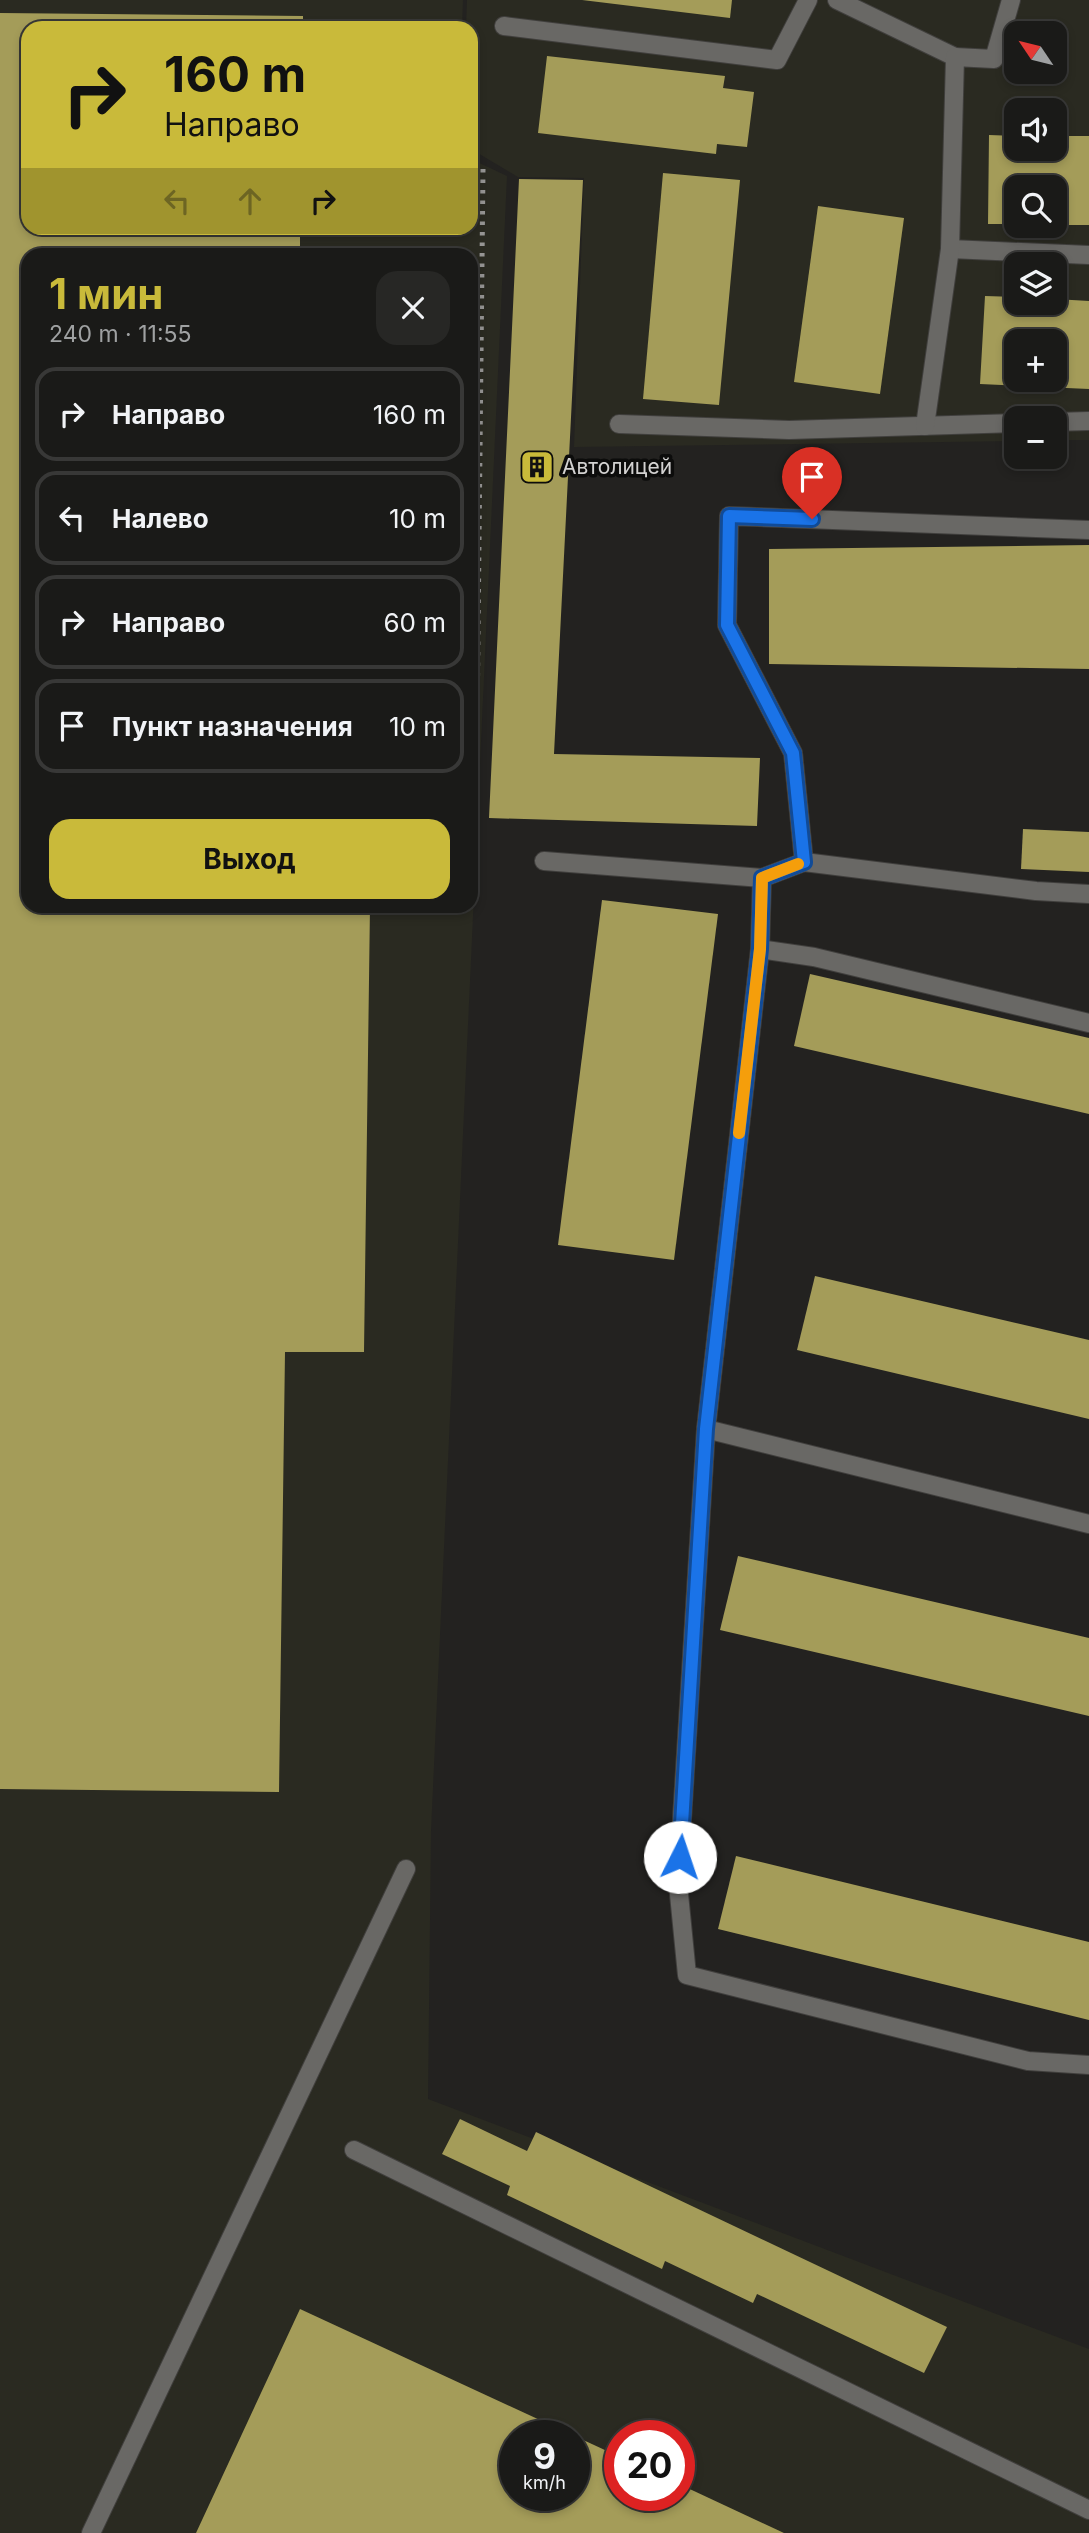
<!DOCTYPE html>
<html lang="ru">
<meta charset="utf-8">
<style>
body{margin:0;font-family:Inter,sans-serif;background:#272725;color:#f1f3f6;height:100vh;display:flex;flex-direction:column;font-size:26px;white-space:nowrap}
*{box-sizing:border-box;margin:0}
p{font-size:23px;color:#9fa1a2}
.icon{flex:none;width:38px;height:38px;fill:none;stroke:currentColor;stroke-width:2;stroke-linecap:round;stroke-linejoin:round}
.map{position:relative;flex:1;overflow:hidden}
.panel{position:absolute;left:21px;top:248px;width:457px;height:665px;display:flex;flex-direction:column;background:#1a1a18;border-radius:21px;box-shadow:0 4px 10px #0003,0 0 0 2px #383837}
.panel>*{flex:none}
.hud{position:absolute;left:21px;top:21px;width:457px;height:214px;border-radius:21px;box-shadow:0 4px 10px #0003,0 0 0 2px #383837;background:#c9ba3a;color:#111;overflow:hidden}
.needle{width:46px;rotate:305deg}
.fabs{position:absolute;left:1004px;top:21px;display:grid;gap:14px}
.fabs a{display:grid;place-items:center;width:63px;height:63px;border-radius:14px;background:#1a1a18;box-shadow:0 4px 10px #0003,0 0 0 2px #383837;font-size:35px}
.speed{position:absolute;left:499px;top:2420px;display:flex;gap:14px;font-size:35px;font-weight:700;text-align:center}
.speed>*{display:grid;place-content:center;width:91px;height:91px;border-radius:50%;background:#1a1a18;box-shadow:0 4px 10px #0003,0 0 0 2px #383837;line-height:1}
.speed small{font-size:18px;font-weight:400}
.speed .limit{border:10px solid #d22;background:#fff;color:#111}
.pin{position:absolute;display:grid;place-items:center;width:60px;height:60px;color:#fff;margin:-72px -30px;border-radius:50% 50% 50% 0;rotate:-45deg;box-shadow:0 0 7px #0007}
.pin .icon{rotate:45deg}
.me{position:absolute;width:77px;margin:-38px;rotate:4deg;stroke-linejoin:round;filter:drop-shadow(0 0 5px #0008)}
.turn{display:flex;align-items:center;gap:24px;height:147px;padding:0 28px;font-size:32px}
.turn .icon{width:91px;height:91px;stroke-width:2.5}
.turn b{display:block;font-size:49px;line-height:60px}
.lanes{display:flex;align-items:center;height:66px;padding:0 28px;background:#0003;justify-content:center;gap:35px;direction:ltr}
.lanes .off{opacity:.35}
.round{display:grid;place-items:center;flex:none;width:74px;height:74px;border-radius:21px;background:#272725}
.summary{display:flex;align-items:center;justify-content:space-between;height:119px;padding:0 28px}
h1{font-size:42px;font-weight:700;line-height:52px;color:#c9ba3a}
.cta{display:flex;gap:14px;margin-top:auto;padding:14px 28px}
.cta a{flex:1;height:80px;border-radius:21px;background:#c9ba3a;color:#111;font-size:28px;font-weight:700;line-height:80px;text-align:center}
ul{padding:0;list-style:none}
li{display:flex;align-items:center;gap:21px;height:94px;margin:0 14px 10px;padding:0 14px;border:4px solid #383837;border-radius:21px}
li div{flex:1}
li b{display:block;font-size:26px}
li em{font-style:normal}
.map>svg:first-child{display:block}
</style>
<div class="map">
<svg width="1089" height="2533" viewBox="0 0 1089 2533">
<rect width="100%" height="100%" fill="#232220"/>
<!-- built -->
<g fill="#2a2a21" fill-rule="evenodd">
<path d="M0 0H463L462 28H28V228H471V159L507 176 431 1831 428 2099 1089 2349V2533H0ZM28 256H471V906H28ZM514 2436H574V2496H514ZM620 2436H679V2496H620Z"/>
<path d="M467 0H1089V440H1055V418H1017V441L574 447 584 178 518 177 471 149V28H466ZM1017 33H1055V72H1017ZM1017 110H1055V149H1017ZM1017 187H1055V226H1017ZM1017 264H1055V303H1017ZM1017 341H1055V380H1017Z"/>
</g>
<!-- building -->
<g fill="#a49c59" fill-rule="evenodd">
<polygon points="582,0 732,0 730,18"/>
<polygon points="0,13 303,16 303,28 28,28 28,228 300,228 300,256 28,256 28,906 370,906 364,1352 285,1352 279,1792 0,1789"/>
<polygon points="547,56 725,76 723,88 754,92 747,147 717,144 716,154 538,133"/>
<polygon points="989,135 1017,136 1017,149 1055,149 1055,136 1089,136 1089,225 1055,225 1055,187 1017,187 1017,224 988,224"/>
<polygon points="663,173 740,180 719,405 643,399"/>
<polygon points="519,179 583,180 554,754 760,758 757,826 489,818"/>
<polygon points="818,206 904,218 880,394 794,382"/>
<path d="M985 296 1017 297V303H1055V299L1089 301V389L980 384ZM1017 341H1055V380H1017Z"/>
<polygon points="1089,545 1089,669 769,664 769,549"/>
<polygon points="1023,829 1089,832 1089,872 1021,869"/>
<polygon points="602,900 718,914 674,1260 558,1245"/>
<polygon points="810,974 1089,1038 1089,1114 794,1046"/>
<polygon points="815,1276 1089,1340 1089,1419 797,1350"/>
<polygon points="738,1556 1089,1638 1089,1716 720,1630"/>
<polygon points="736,1856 1089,1942 1089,2020 718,1929"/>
<polygon points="460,2119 527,2151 536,2132 947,2327 924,2373 757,2294 753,2303 665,2261 662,2269 507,2195 510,2186 442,2154"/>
<path d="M300 2309 620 2457V2496H679V2484L784 2533H196ZM514 2436H574V2496H514Z"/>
</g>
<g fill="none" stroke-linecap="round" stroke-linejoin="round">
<defs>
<g id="minor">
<polyline points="837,0 955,57"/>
<polyline points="504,26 777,60 808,0"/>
<polyline points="950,249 1089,255"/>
<polyline points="1055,422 1089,421"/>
<polyline points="619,424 789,430 1017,423"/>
<polyline points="925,426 950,249 955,57 994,59 1011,0"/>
<polyline points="1089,530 729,516 727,625 793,753 804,862 1036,891 1089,894"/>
<polyline points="544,861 762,878"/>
<polyline points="804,862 762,878 760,949 706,1429 678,1884 687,1975 1028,2061 1089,2065"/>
<polyline points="760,949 814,957 1089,1023"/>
<polyline points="706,1429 1089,1524"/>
<polyline points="354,2150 1089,2510"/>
<polyline points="91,2533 406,1869"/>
</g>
</defs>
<!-- minor casing -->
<use href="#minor" stroke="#403f3d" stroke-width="20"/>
<!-- minor -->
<use href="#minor" stroke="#696865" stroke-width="18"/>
<!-- rail -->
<polyline stroke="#969594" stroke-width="5" stroke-dasharray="3.5 7" stroke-linecap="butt" points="477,729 483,169"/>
</g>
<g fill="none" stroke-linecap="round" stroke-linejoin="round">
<defs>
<polyline id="route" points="680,1857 706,1429 760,949 762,878 804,862 793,753 727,625 729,516 812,519"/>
</defs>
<!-- route casing -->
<use href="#route" stroke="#114b97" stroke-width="18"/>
<!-- route -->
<use href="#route" stroke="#1a73e8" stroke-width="12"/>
<!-- slow -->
<polyline stroke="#f59e0b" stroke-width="12" points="739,1133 760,949 762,878 798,864"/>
</g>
<!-- icons -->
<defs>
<symbol id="building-square" viewBox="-11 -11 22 22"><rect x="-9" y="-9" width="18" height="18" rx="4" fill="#c9ba3a" stroke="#0c0c0b"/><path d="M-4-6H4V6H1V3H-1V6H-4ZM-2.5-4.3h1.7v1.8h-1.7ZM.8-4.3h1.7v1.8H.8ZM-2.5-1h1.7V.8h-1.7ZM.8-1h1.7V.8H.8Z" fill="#111"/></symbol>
</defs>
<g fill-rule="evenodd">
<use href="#building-square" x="518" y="448" width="38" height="38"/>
</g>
<g text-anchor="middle" stroke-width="7" stroke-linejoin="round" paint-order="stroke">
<!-- poi labels -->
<g font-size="21" fill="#d3d2d1" stroke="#0c0c0b" text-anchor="start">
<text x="562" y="474">Автолицей</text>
</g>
</g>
</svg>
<div class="fabs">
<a><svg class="needle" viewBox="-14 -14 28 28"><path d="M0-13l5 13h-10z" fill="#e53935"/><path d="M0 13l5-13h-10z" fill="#9fa1a2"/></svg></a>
<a><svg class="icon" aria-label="sound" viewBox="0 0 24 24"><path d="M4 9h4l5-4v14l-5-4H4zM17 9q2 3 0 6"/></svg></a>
<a><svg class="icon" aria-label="search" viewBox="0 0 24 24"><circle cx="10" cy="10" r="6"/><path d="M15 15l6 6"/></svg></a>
<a><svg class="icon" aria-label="layers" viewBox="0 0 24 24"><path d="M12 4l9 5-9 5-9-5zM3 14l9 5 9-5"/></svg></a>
<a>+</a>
<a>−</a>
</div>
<div class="speed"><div>9<small>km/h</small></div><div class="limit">20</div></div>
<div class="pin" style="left:812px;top:519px;background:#d93025"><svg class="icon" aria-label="arrive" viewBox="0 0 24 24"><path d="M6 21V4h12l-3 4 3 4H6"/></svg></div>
<svg class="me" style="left:680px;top:1857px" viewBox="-20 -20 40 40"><circle r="19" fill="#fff"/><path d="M0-13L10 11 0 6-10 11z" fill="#1a73e8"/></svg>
<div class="hud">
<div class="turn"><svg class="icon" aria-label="right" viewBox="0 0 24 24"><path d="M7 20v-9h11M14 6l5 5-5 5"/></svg><div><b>160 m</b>Направо</div></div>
<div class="lanes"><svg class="icon off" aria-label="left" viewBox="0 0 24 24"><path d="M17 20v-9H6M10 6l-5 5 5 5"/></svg><svg class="icon off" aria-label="ahead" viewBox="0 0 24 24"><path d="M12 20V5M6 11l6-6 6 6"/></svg><svg class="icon" aria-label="right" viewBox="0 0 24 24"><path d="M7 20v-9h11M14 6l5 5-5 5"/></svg></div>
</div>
<section class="panel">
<div class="summary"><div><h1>1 мин</h1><p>240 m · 11:55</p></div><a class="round"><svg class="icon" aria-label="close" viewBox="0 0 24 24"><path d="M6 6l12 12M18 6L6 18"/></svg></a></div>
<ul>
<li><svg class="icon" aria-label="right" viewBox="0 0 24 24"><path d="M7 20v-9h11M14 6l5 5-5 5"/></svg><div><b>Направо</b></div><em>160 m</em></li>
<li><svg class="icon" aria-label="left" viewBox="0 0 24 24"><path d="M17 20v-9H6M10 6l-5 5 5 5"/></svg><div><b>Налево</b></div><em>10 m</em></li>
<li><svg class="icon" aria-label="right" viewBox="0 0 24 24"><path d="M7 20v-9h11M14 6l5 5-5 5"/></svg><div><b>Направо</b></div><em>60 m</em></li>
<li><svg class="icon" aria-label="arrive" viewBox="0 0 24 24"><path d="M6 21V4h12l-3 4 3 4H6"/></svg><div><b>Пункт назначения</b></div><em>10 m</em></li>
</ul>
<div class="cta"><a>Выход</a></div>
</section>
</div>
